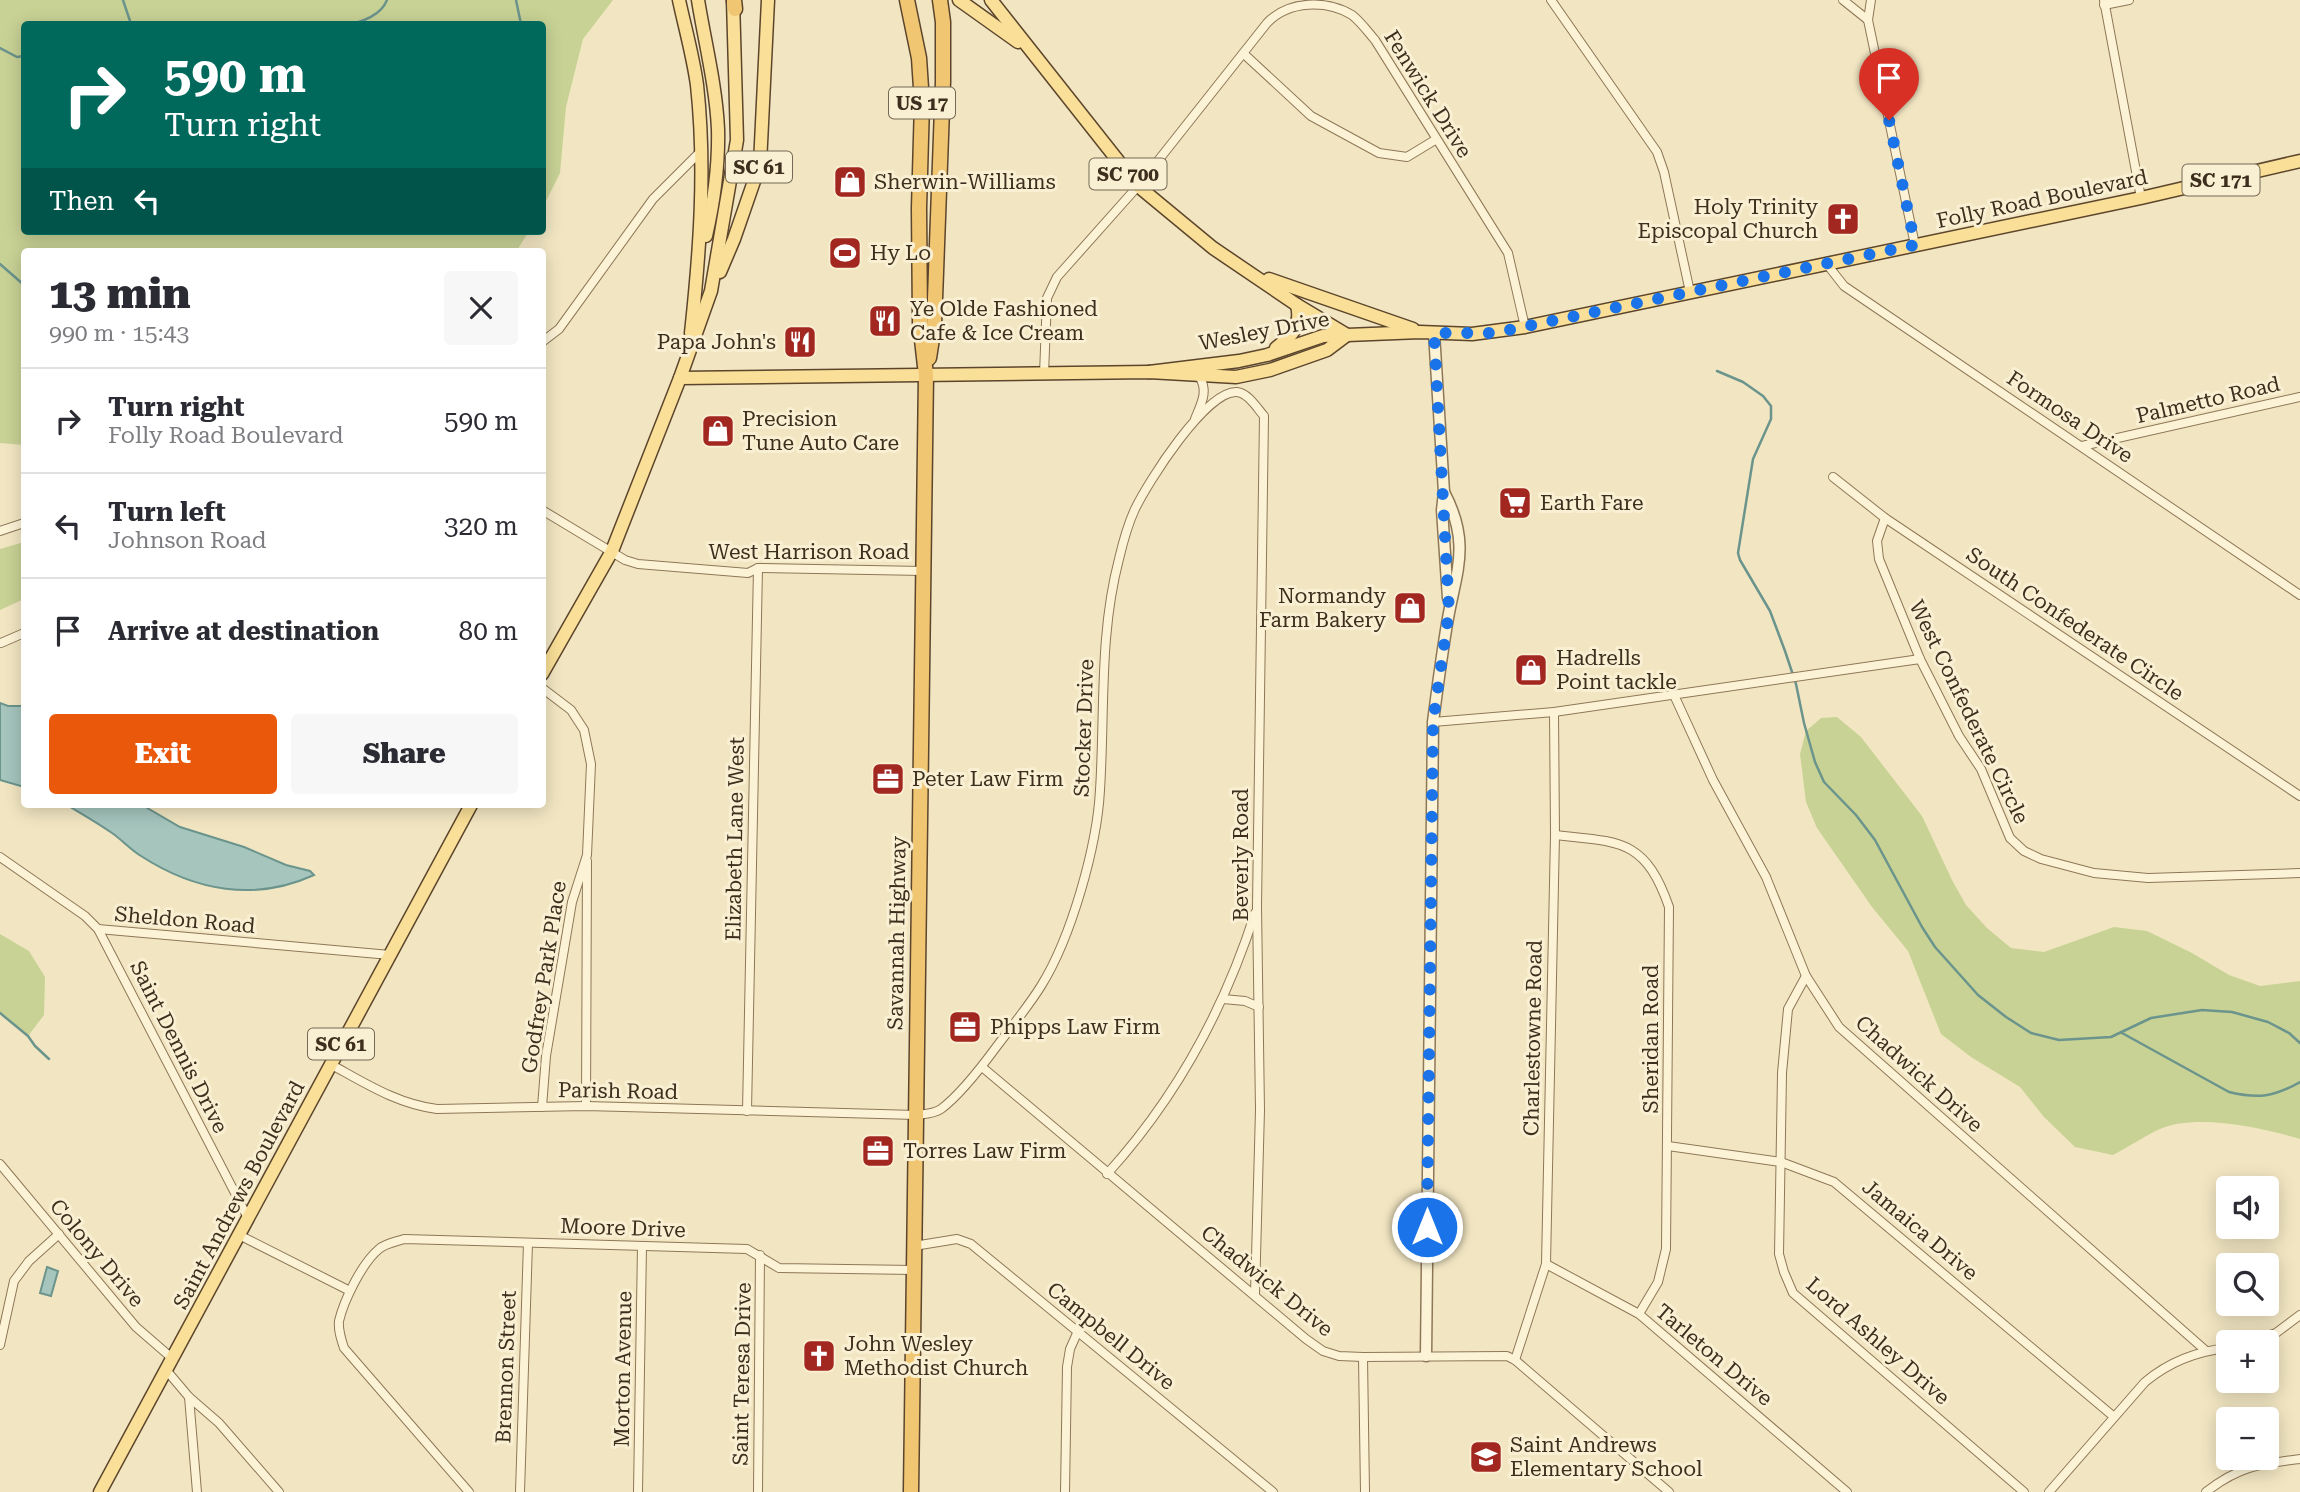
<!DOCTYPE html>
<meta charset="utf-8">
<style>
body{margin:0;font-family:"Roboto Serif",serif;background:#f7f7f7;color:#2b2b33;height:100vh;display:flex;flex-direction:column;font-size:26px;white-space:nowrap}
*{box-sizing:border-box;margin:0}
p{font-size:23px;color:#7c7c81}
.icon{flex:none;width:38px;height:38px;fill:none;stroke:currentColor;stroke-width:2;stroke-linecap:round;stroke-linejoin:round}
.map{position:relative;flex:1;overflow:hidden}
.details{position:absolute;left:21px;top:248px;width:525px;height:560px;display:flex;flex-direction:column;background:#fff;border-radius:7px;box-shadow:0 4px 18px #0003}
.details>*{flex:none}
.guide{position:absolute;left:21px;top:21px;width:525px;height:214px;border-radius:7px;box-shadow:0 4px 18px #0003;background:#00695c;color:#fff;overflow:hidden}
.fabs{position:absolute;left:2216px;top:1176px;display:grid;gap:14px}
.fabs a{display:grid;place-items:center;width:63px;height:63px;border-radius:7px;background:#fff;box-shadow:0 4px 18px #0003;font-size:35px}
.pin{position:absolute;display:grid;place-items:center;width:60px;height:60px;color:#fff;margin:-72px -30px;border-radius:50% 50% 50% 0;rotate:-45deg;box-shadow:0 0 7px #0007}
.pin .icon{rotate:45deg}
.me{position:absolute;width:77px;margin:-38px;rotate:0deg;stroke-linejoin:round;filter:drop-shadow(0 0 5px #0008)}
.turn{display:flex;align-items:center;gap:24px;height:147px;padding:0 28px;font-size:32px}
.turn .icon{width:91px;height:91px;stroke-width:2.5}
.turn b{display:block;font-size:49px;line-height:60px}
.then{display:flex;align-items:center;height:66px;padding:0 28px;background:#0003;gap:14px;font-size:26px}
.round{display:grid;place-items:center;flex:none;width:74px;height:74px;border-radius:7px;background:#f7f7f7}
.overview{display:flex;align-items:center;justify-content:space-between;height:119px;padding:0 28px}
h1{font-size:42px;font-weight:800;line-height:52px}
.primary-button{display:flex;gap:14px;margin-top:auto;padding:14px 28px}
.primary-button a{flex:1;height:80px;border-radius:7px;background:#ea580c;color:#fff;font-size:28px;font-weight:800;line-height:80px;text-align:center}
.primary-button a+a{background:#f7f7f7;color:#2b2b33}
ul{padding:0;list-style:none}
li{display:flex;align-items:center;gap:21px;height:105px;padding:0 28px;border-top:2px solid #e1e1e2}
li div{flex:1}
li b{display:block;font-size:26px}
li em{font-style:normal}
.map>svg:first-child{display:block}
</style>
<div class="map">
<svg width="2300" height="1492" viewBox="0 0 2300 1492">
<rect width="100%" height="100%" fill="#f2e6c2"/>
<!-- green -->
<g fill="#c8d295">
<polygon points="0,0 613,0 583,39 566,107 560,173 543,207 542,24 24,24 24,231 529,231 516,252 24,252 24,445 0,443"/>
<polygon points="24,542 24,599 0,610 0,549"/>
<path d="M1837 717 1861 737 1922 816 1952 880 1966 905 1987 928 2011 948 2044 952 2114 927 2147 931 2192 953 2229 975 2260 986 2300 981V1139C2263 1128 2197 1113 2160 1129 2144 1136 2129 1147 2113 1155L2075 1147 2044 1117 2020 1087 1971 1057 1941 1034 1908 951 1872 907 1817 828 1806 802 1800 754 1806 731 1821 718Z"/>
<polygon points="0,934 29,951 45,977 44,1015 28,1036 0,1013"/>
</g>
<!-- water -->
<g fill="#a5c5bd" stroke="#6b948c" stroke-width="2">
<polygon points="0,703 8,706 24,706 24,787 0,780"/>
<path d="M67 805H142L180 827 244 847 286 865 310 871 314 875C255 902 195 891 141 856 131 850 122 840 112 833 98 823 82 814 67 805Z"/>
<polygon points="47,1267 58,1271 51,1296 40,1293"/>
</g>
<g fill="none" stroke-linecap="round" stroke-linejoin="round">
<!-- stream -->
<g stroke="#6b948c" stroke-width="2.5">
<polyline points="123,0 131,24"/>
<polyline points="516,0 521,24"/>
<path d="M348 24C363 22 381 15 387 0"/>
<polyline points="0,48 17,57 24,56"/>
<polyline points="0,264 24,285"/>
<polyline points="1717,371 1743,382 1763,396 1771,406 1771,419 1753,459 1738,553 1740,560 1770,611 1785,651 1796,684 1804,723 1815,762 1824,782 1856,815 1875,840 1922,927 1935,947 1978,995 2006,1017 2031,1033 2059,1040 2111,1037 2151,1018 2202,1010 2232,1012 2268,1022 2289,1033 2300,1043"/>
<polyline points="0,1013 28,1036 35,1046 49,1059"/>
<path d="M2122 1033 2229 1092C2258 1099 2274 1097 2300 1082"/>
</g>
<defs>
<g id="minor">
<polyline points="1551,0 1657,152 1664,172 1690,292"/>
<polyline points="1843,0 1868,20"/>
<polyline points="1871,0 1868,20 1915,245"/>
<polyline points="2104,0 2141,198"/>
<polyline points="2104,5 2129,0"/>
<polyline points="1244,54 1311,116 1379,153 1407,157 1435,140"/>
<polyline points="1826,263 1844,286 2300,595"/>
<polyline points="542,342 559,329 653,199 702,150"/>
<path d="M1044 374 1047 298 1057 277 1138 186 1267 23C1289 0 1327 0 1352 15 1361 22 1368 32 1375 40L1508 253 1525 327"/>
<path d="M1195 419C1201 404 1209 391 1199 376"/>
<polyline points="2082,446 2300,397"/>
<polyline points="1833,477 1885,518 2300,796"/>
<polyline points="542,510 625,560 638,564 748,573 758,568 923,571"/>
<polyline points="1885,518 1877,541 1879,559 1920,659 1959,736 1981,769 2010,838 2024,851 2041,859 2094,873 2148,878 2300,873"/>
<polyline points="0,531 24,523"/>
<polyline points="1,643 24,633"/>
<polyline points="1674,695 1713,780 1766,877 1806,976 1839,1027 2205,1350"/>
<polyline points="1433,722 1554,712 1920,659"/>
<path d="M1555 835C1619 842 1645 838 1669 907L1666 1249 1658 1282 1639 1314"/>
<polyline points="0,857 85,916 98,929 390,955"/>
<polyline points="98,929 248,1218"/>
<polyline points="1806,976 1788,1009 1782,1073 1779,1254 1784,1272 1793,1293 2024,1492"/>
<polyline points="1223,999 1245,1001 1259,1007"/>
<path d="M330 1064C365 1083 397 1104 437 1109L586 1106 916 1115C924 1114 934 1114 941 1109 960 1095 983 1065 997 1046 1012 1026 1028 1007 1041 986 1071 938 1097 847 1100 790 1105 712 1099 635 1119 559 1123 542 1128 524 1135 509 1148 482 1206 390 1237 392 1248 393 1257 408 1264 416L1257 907 1260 1110 1255 1294"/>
<polyline points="982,1067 1306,1339 1323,1351 1339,1356 1363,1357 1507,1356 1515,1360 1669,1492"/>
<polyline points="586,1106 587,861"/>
<polyline points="542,1107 546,1056 572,902 587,855 591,764 584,730 571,710 542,688"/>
<polyline points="747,1111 758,568"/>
<polyline points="1668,1146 1781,1162 1834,1182 2113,1416"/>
<polyline points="0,1164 136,1327 173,1359"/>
<path d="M1107 1174C1176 1098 1224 1010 1255 913"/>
<polyline points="239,1235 350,1291"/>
<polyline points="914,1246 957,1239 971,1244 1273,1492"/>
<polyline points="1546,1264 1639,1314 1847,1492"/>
<polyline points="2250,1342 2276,1333 2300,1315"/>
<polyline points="0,1345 14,1281 29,1261 59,1234"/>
<polyline points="1363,1357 1365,1492"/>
<polyline points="1515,1360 1546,1264 1555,835 1554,712"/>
<polyline points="167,1371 189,1397 219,1423 279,1492"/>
<polyline points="189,1397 197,1492"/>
<path d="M469 1492 344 1348C341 1339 338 1330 339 1321 344 1300 362 1263 379 1249 386 1243 395 1242 404 1239L747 1249 779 1268 914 1270"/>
<polyline points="520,1492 528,1243"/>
<polyline points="638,1492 642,1246"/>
<polyline points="758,1492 760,1255"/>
<polyline points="1065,1492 1067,1367 1070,1349 1078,1331"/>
<path d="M2049 1492 2145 1382C2169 1362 2198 1351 2228 1348"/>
<path d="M2206 1492C2239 1466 2260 1464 2300 1459"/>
</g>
<g id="tertiary">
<polyline points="1434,333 1444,492 1442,510 1448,598"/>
<path d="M1426 1356 1433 722C1437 691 1441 661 1446 630 1454 575 1473 547 1444 492"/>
</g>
<g id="primary">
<path d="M679 0C685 28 693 56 697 85 706 168 700 250 691 333"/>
<path d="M698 0C705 43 716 86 718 129 719 166 714 201 706 236"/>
<polyline points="959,0 1018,42"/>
<polyline points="991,0 1138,186 1213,248 1297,305 1347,335"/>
<polyline points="720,272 734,239 760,164 768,0"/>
<polyline points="1269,279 1413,329"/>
<path d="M1276 348C1292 336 1302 326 1297 305"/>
<polyline points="1149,372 1239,361 1267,355 1323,336 1420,332 1472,334 1525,327 2141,198 2300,161"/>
<polyline points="680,378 1149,372 1236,377 1270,370 1327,350 1347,335"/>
<polyline points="542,674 612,551 680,378 711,291 737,140 733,0"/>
<polyline points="100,1492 471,805"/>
</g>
<g id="trunk">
<polyline points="734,0 735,9"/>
<polyline points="907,0 919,58 922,103 919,208 920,322 926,375 911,1492"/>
<polyline points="929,358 934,326 943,82 943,22 940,0"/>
</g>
</defs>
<!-- minor casing -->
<use href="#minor" stroke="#8e7757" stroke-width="10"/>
<!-- tertiary casing -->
<use href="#tertiary" stroke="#8e7757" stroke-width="13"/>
<!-- primary casing -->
<use href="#primary" stroke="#5c452c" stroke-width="15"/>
<!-- trunk casing -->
<use href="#trunk" stroke="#5c452c" stroke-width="17"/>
<!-- minor -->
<use href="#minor" stroke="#fcf3d7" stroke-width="8"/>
<!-- tertiary -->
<use href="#tertiary" stroke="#fcf3d7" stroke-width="10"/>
<!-- primary -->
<use href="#primary" stroke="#f9df97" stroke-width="12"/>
<!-- trunk -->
<use href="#trunk" stroke="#f1c672" stroke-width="14"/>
</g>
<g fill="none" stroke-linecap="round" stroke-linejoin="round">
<!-- route -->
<polyline stroke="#1a73e8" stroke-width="12" stroke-dasharray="0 21.6" points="1427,1227 1433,722 1449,611 1434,333 1494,333 1915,245 1889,120"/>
</g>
<!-- icons -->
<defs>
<symbol id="shop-square" viewBox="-11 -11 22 22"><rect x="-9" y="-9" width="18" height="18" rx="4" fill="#a32721" stroke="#f9f0d3"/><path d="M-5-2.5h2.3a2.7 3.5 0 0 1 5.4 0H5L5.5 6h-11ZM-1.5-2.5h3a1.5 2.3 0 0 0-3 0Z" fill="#fff"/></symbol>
<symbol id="church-square" viewBox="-11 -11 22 22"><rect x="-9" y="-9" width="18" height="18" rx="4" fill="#a32721" stroke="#f9f0d3"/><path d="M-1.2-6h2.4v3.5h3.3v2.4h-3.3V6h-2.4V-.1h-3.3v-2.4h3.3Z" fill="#fff"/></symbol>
<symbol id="stadium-square" viewBox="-11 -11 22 22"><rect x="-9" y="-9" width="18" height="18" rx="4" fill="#a32721" stroke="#f9f0d3"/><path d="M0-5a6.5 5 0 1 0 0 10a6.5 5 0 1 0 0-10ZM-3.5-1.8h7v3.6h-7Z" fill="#fff"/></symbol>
<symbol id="restaurant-square" viewBox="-11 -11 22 22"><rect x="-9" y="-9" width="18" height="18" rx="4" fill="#a32721" stroke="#f9f0d3"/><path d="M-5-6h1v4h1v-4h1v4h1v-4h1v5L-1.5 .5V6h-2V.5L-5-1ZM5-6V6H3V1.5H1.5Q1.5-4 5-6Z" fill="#fff"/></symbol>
<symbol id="supermarket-square" viewBox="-11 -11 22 22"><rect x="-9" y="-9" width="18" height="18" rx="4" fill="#a32721" stroke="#f9f0d3"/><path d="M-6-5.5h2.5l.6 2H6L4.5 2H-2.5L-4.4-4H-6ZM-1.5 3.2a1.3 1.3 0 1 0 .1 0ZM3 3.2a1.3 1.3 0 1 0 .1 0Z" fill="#fff"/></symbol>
<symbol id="office-square" viewBox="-11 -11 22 22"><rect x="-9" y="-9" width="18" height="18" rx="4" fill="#a32721" stroke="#f9f0d3"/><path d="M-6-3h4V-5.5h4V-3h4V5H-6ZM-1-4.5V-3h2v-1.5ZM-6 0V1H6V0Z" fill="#fff"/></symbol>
<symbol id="school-square" viewBox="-11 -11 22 22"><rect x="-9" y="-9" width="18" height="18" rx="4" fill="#a32721" stroke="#f9f0d3"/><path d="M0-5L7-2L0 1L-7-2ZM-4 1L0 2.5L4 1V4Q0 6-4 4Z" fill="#fff"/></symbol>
</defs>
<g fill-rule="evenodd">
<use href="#shop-square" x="831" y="163" width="38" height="38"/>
<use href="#church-square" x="1824" y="200" width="38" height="38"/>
<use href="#stadium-square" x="826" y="234" width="38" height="38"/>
<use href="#restaurant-square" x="866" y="302" width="38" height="38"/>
<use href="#restaurant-square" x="781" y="323" width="38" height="38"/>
<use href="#shop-square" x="699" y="412" width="38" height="38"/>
<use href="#supermarket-square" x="1496" y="484" width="38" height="38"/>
<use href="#shop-square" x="1391" y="589" width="38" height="38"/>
<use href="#shop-square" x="1512" y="651" width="38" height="38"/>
<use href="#office-square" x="869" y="760" width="38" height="38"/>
<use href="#office-square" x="946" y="1008" width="38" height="38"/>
<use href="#office-square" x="859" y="1132" width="38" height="38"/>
<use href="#church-square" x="800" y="1337" width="38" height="38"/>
<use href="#school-square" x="1467" y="1438" width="38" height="38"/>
</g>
<g text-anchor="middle" stroke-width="6" stroke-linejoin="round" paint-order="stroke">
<!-- shield labels -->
<g fill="#f9f0d3" stroke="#756854" stroke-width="2">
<rect x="889" y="87.5" width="66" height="31" rx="5"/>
<rect x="726" y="151.5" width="66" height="31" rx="5"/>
<rect x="1089.5" y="158.5" width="77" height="31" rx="5"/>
<rect x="2182.5" y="164.5" width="77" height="31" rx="5"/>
<rect x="308" y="1028.5" width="66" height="31" rx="5"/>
</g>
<g font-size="19" font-weight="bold" fill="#3d2e1d">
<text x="922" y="110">US 17</text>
<text x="759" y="174">SC 61</text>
<text x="1128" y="181">SC 700</text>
<text x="2221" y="187">SC 171</text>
<text x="341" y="1051">SC 61</text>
</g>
<!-- street labels -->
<g font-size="21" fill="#3d2e1d" stroke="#f9f0d3">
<text transform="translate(1428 94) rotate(58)" y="7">Fenwick Drive</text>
<text transform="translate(2042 199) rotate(-12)" y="7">Folly Road Boulevard</text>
<text transform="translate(1264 331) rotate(-11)" y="7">Wesley Drive</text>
<text transform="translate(2208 400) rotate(-13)" y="7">Palmetto Road</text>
<text transform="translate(2070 417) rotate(34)" y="7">Formosa Drive</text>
<text x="809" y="559">West Harrison Road</text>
<text transform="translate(2075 624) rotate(34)" y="7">South Confederate Circle</text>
<text transform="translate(1969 712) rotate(64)" y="7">West Confederate Circle</text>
<text transform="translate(1084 728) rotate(-88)" y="7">Stocker Drive</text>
<text transform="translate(735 839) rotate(-89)" y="7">Elizabeth Lane West</text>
<text transform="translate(1241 855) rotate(-90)" y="7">Beverly Road</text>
<text transform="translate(185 920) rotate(5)" y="7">Sheldon Road</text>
<text transform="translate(897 933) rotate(-89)" y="7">Savannah Highway</text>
<text transform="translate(544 977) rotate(-81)" y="7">Godfrey Park Place</text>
<text transform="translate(1533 1038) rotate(-89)" y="7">Charlestowne Road</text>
<text transform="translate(1651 1039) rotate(-90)" y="7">Sheridan Road</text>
<text transform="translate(179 1047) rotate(63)" y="7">Saint Dennis Drive</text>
<text transform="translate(1919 1074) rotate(42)" y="7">Chadwick Drive</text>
<text transform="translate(618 1091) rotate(1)" y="7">Parish Road</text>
<text transform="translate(239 1195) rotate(-62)" y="7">Saint Andrews Boulevard</text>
<text transform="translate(623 1228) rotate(2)" y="7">Moore Drive</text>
<text transform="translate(1920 1230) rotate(40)" y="7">Jamaica Drive</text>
<text transform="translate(97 1253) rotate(50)" y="7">Colony Drive</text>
<text transform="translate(1267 1281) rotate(39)" y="7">Chadwick Drive</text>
<text transform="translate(1111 1336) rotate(39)" y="7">Campbell Drive</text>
<text transform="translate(1878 1341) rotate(41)" y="7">Lord Ashley Drive</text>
<text transform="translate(1714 1355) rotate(40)" y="7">Tarleton Drive</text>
<text transform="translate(506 1367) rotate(-88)" y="7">Brennon Street</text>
<text transform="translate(623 1369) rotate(-89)" y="7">Morton Avenue</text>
<text transform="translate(742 1374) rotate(-89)" y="7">Saint Teresa Drive</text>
</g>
<!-- poi labels -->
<g font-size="21" fill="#3d2e1d" stroke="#f9f0d3" text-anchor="start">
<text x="874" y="189">Sherwin-Williams</text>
<text x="1818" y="214" text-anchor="end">Holy Trinity<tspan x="1818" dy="24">Episcopal Church</tspan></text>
<text x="870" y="260">Hy Lo</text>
<text x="910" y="316">Ye Olde Fashioned<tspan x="910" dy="24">Cafe &amp; Ice Cream</tspan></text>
<text x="776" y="349" text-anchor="end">Papa John's</text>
<text x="742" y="426">Precision<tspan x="742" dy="24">Tune Auto Care</tspan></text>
<text x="1540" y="510">Earth Fare</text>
<text x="1386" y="603" text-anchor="end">Normandy<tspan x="1386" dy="24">Farm Bakery</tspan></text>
<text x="1556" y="665">Hadrells<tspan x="1556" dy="24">Point tackle</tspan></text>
<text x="912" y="786">Peter Law Firm</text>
<text x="990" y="1034">Phipps Law Firm</text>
<text x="903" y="1158">Torres Law Firm</text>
<text x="844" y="1351">John Wesley<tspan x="844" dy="24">Methodist Church</tspan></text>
<text x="1510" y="1452">Saint Andrews<tspan x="1510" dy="24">Elementary School</tspan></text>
</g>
</g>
</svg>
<div class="fabs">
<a><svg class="icon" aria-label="sound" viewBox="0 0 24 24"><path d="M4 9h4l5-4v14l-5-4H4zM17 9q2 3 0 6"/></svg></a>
<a><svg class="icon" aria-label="search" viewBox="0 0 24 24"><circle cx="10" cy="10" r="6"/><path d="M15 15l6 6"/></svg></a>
<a>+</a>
<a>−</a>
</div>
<div class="pin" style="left:1889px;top:120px;background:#d93025"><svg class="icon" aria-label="arrive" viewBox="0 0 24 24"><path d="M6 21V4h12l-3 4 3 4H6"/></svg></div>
<svg class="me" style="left:1427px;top:1227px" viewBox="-20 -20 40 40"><circle r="17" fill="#1a73e8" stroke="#fff" stroke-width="3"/><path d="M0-11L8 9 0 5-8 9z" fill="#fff"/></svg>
<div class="guide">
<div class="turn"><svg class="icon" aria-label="right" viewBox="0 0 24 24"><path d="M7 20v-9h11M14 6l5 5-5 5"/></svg><div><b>590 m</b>Turn right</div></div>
<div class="then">Then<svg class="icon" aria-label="left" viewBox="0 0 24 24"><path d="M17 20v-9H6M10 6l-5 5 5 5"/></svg></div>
</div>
<section class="details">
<div class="overview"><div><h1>13 min</h1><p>990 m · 15:43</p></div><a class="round"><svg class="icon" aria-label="close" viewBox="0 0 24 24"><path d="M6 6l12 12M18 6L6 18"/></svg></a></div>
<ul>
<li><svg class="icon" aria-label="right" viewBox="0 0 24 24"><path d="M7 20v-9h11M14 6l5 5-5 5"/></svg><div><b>Turn right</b><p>Folly Road Boulevard</p></div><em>590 m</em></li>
<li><svg class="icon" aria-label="left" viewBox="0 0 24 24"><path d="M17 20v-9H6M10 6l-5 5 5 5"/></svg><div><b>Turn left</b><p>Johnson Road</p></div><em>320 m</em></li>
<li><svg class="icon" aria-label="arrive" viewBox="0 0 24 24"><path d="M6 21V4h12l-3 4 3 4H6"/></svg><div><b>Arrive at destination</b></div><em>80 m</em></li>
</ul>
<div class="primary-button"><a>Exit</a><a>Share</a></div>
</section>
</div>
